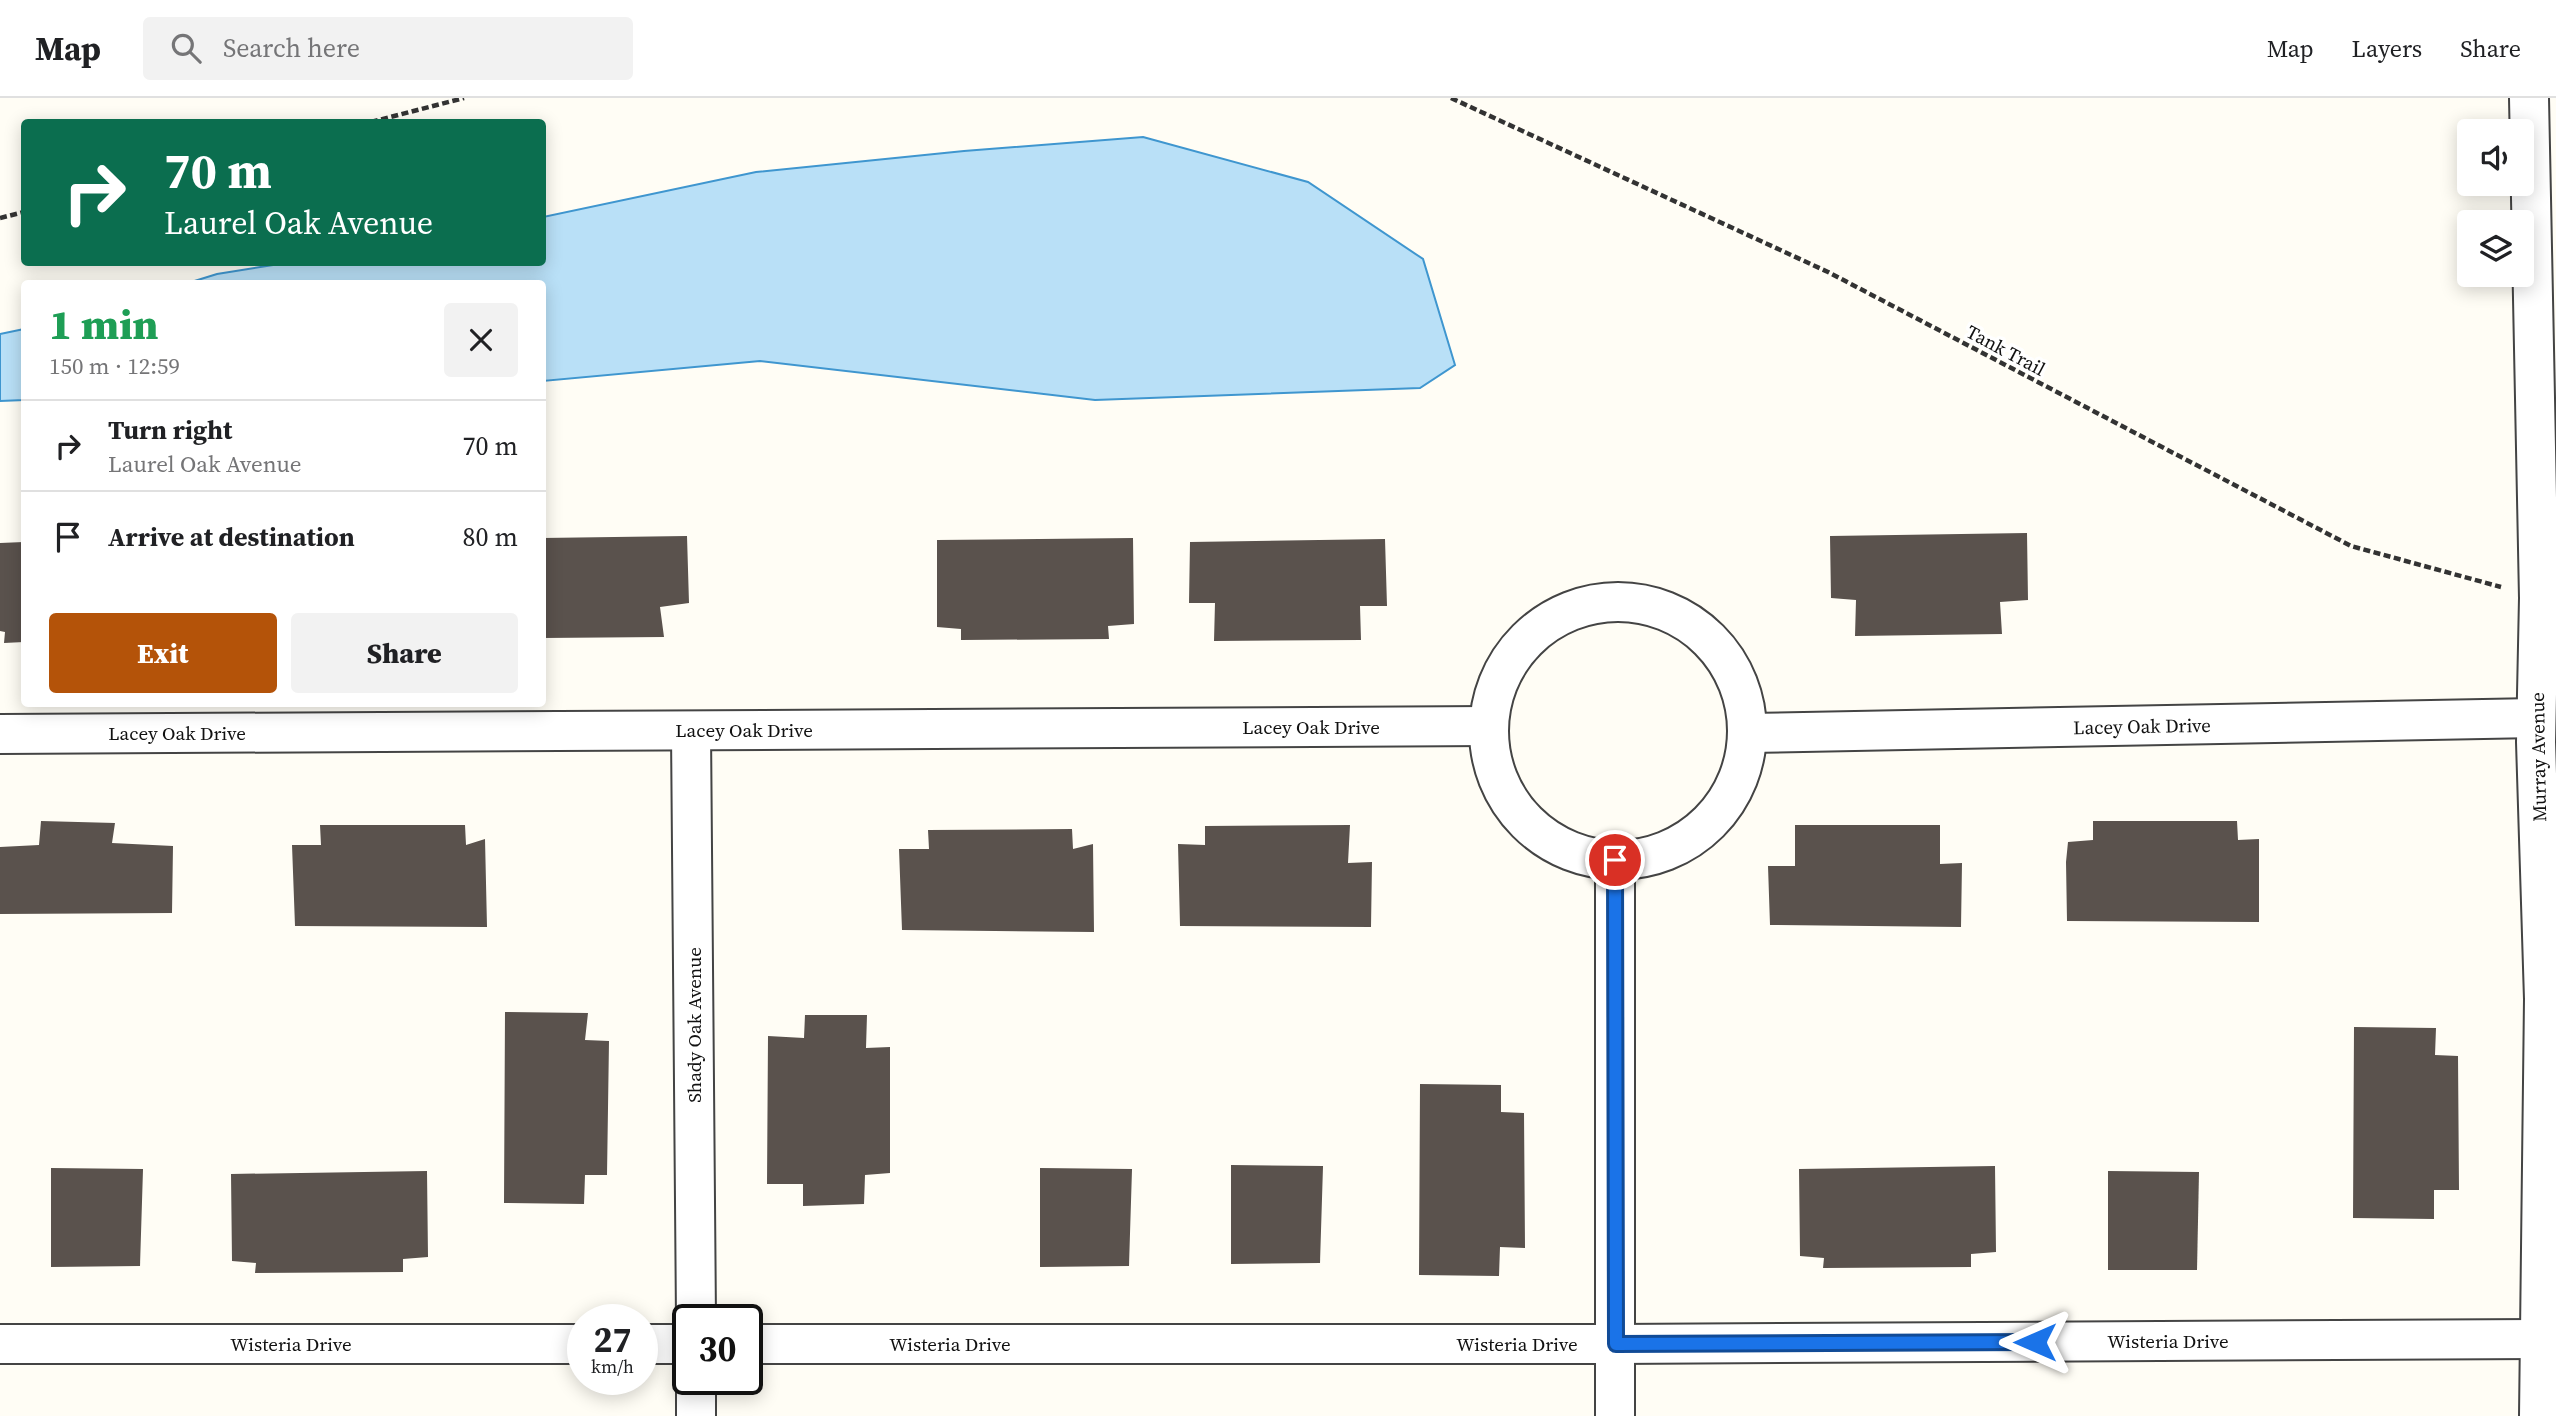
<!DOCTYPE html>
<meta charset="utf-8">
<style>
body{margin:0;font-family:"Source Serif 4",serif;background:#f2f2f2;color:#202124;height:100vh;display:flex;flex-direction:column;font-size:26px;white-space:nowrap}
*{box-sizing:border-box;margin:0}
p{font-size:23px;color:#757577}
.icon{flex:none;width:38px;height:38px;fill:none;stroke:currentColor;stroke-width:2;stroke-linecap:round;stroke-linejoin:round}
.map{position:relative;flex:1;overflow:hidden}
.details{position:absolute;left:21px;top:182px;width:525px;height:427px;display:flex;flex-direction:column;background:#fff;border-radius:7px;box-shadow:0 4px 18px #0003}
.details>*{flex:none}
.guide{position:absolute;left:21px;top:21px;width:525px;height:147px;border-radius:7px;box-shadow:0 4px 18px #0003;background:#0b6e4f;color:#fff;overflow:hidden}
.tools{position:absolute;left:2457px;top:21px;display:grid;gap:14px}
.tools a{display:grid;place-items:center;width:77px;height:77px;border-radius:7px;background:#fff;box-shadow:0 4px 18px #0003;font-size:35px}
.speed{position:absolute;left:567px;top:1206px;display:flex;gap:14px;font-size:35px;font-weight:700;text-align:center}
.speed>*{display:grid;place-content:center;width:91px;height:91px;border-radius:50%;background:#fff;box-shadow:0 4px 18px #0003;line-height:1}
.speed small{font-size:18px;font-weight:400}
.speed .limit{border:4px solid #111;border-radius:10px;background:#fff;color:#111}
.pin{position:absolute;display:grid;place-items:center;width:60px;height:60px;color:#fff;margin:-30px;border:4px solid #fff;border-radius:50%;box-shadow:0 2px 7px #0007}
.me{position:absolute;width:77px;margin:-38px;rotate:270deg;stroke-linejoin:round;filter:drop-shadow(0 0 5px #0008)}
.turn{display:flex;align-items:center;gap:24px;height:147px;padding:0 28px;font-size:32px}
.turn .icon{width:91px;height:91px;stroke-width:2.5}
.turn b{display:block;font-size:49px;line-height:60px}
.round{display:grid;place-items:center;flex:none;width:74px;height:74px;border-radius:7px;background:#f2f2f2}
.overview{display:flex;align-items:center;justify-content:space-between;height:119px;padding:0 28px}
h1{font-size:42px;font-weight:800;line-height:52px;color:#1e9e55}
.primary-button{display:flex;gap:14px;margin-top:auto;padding:14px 28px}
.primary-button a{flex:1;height:80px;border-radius:7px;background:#b45309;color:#fff;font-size:28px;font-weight:800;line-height:80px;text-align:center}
.primary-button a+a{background:#f2f2f2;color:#202124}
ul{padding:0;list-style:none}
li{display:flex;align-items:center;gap:21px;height:91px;padding:0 28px;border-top:2px solid #e0e0e0}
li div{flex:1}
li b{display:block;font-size:26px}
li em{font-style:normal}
header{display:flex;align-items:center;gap:42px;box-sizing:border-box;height:98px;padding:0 35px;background:#fff;border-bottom:2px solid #e0e0e0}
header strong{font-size:33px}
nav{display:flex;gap:38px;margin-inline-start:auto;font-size:24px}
.search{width:490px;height:63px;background:#f2f2f2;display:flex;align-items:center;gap:18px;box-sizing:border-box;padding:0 24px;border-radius:7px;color:#757577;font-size:26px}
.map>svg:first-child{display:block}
</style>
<header>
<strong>Map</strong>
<div class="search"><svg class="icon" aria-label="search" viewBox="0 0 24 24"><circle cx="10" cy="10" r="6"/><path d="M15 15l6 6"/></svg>Search here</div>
<nav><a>Map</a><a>Layers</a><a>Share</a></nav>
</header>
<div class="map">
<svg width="2556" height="1318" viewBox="0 0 2556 1318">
<rect width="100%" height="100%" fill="#fffdf5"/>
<!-- water -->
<g fill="#b9e0f7" stroke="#3f96cf" stroke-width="2">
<polygon points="1143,39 1308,84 1423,161 1455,267 1420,290 1095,302 760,263 543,283 542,186 188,185 217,176 286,165 542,164 543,119 756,74 964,53"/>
<polygon points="24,231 24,302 0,303 0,236"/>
</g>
<!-- building -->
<g fill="#5a524d">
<polygon points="2027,435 2028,502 2000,504 2002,536 1855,538 1856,502 1831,500 1830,438"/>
<polygon points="687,438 689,505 660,509 664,539 542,540 542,440"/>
<polygon points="1133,440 1134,526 1108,528 1109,541 961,542 961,531 937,529 937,442"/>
<polygon points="1385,441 1387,508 1360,508 1361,542 1214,543 1215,505 1189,505 1190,444"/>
<polygon points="24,444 24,544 4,545 5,534 0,533 0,445"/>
<polygon points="41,723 115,725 112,745 173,748 172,815 0,816 0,749 39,747"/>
<polygon points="2093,723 2237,723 2238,742 2259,741 2259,824 2067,823 2066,764 2068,744 2093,742"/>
<polygon points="320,727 465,727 466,747 485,741 487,829 295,828 292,747 321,747"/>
<polygon points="1350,727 1348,765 1372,764 1371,829 1180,828 1178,746 1205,747 1205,728"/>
<polygon points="1795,727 1940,727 1940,766 1962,765 1961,829 1770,827 1768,768 1795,768"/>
<polygon points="1072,731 1073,751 1093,746 1094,834 902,832 899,751 929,751 928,732"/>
<polygon points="505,914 588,915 585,942 609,943 607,1077 585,1077 584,1106 504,1105"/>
<polygon points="805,917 867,917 866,950 890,949 890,1075 865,1077 864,1106 803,1108 803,1086 767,1086 768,938 804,940"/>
<polygon points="2354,929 2436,930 2435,957 2458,958 2459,1092 2434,1092 2434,1121 2353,1120"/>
<polygon points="1420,986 1501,987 1501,1014 1524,1015 1525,1150 1500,1149 1499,1178 1419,1177"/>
<polygon points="1231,1067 1323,1068 1320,1165 1231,1166"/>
<polygon points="1995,1068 1996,1154 1971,1156 1971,1169 1823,1170 1824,1160 1800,1158 1799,1071"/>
<polygon points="51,1070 143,1071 140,1168 51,1169"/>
<polygon points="1040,1070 1132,1071 1129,1168 1040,1169"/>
<polygon points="427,1073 428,1159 403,1161 403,1174 255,1175 256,1165 232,1163 231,1076"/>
<polygon points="2108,1073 2199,1074 2197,1172 2108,1172"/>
</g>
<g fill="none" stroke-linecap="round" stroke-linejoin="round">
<defs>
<g id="minor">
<polyline points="2529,0 2539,500 2536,644 2544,901 2539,1318"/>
<circle cx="1618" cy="633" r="129"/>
<polyline points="691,633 696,1222"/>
<polyline points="1748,635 2536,620"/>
<polyline points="0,636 1489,628"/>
<polyline points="0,1246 583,1246"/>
<polyline points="642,1246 688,1246"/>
<polyline points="747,1246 1616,1246 2538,1241"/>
<polyline points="696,1281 696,1318"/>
<polyline points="1615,1318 1615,762"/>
</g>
</defs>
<!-- minor casing -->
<use href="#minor" stroke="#444" stroke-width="42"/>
<!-- path -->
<g stroke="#333" stroke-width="4.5" stroke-dasharray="7 3.5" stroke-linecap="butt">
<polyline points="1451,0 1828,174 2351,448 2501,489"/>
<polyline points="371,24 464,0"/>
<polyline points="0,120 24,114"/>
</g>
<!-- minor -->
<use href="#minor" stroke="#fff" stroke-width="38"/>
</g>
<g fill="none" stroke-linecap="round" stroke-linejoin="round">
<defs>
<polyline id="route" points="1615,762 1616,1246 2035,1244"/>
</defs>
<!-- route casing -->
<use href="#route" stroke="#114b97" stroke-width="18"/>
<!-- route -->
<use href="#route" stroke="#1a73e8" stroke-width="12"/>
</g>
<g text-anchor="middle" stroke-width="7" stroke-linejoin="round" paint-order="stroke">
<!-- street labels -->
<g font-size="19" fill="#111" stroke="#fff">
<text transform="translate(2006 252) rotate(28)" y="7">Tank Trail</text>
<text transform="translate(2142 628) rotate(-1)" y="7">Lacey Oak Drive</text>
<text x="1311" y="636">Lacey Oak Drive</text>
<text x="744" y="639">Lacey Oak Drive</text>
<text x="177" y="642">Lacey Oak Drive</text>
<text transform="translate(2538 659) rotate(-91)" y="7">Murray Avenue</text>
<text transform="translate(694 927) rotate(-90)" y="7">Shady Oak Avenue</text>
<text x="2168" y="1250">Wisteria Drive</text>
<text x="291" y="1253">Wisteria Drive</text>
<text x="950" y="1253">Wisteria Drive</text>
<text x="1517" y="1253">Wisteria Drive</text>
</g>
</g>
</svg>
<div class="tools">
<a><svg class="icon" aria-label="sound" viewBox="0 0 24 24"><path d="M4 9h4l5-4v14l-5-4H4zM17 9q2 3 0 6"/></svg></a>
<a><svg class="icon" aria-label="layers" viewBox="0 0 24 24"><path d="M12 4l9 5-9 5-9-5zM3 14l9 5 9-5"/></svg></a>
</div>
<div class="speed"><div>27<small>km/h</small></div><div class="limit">30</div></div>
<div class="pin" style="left:1615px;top:762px;background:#d93025"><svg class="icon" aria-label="arrive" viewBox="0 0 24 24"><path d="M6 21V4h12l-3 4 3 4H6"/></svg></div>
<svg class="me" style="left:2035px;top:1244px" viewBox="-20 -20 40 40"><path d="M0-17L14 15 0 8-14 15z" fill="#1a73e8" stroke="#fff" stroke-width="4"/></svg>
<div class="guide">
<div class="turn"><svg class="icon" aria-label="right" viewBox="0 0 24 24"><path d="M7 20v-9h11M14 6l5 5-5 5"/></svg><div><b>70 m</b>Laurel Oak Avenue</div></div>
</div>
<section class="details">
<div class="overview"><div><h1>1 min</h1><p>150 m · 12:59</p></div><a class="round"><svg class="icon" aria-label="close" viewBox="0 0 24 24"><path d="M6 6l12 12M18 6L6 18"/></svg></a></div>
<ul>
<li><svg class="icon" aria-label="right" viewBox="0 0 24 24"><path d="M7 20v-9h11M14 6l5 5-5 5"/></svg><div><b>Turn right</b><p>Laurel Oak Avenue</p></div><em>70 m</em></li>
<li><svg class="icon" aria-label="arrive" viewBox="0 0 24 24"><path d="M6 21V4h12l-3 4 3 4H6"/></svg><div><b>Arrive at destination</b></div><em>80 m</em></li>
</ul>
<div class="primary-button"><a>Exit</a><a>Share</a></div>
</section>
</div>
